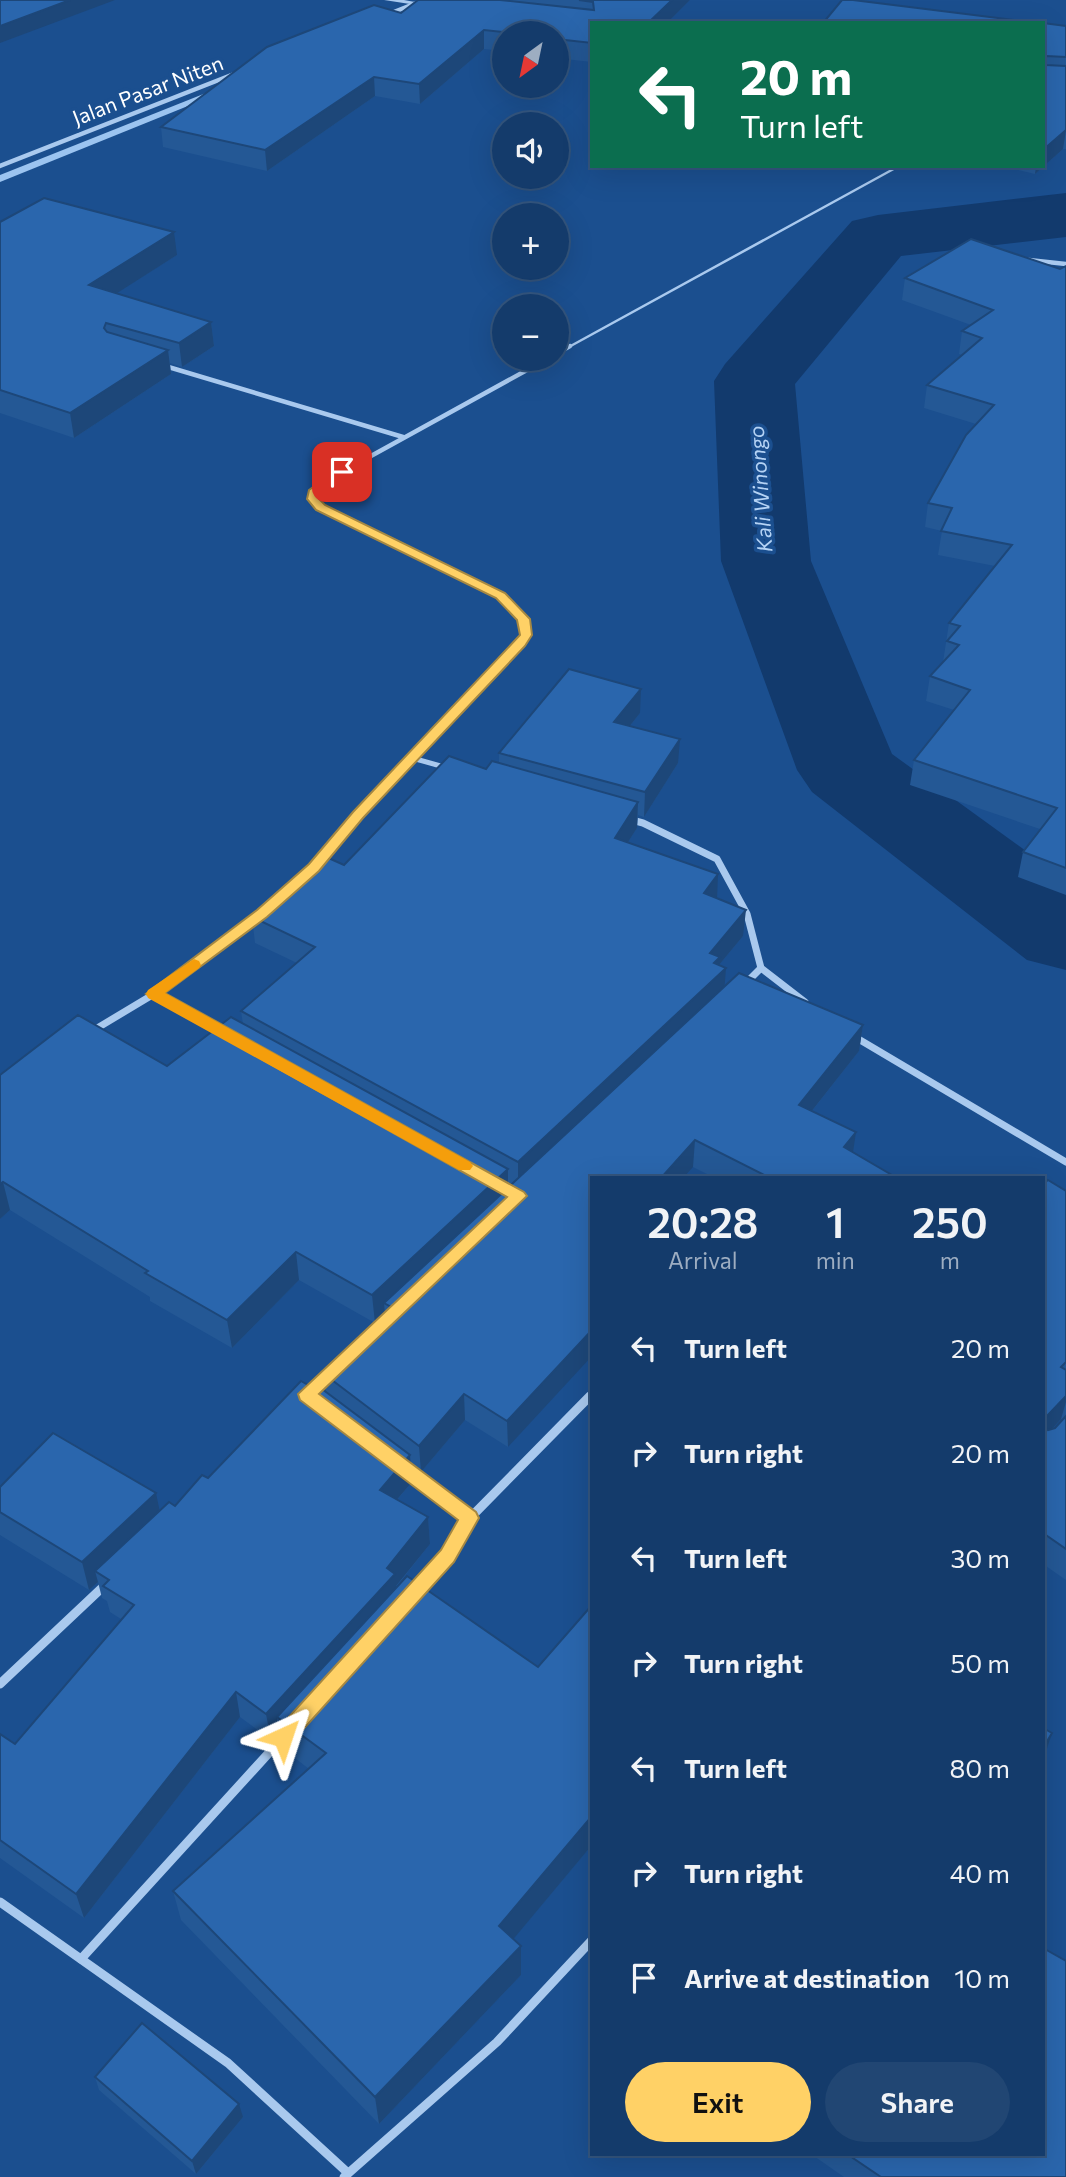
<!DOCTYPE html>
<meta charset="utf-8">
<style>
body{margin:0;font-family:Commissioner,sans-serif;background:#214673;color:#f1f3f6;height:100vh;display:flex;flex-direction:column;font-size:26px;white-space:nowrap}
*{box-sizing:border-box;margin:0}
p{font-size:23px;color:#9dadc1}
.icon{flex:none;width:38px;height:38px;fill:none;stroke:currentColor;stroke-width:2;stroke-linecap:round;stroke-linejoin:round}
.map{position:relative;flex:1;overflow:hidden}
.details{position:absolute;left:590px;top:1176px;width:455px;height:980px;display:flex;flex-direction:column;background:#143b6b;border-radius:0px;box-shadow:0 7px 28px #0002,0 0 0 2px #33557e}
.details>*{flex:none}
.banner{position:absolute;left:590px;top:21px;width:455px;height:147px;border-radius:0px;box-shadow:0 7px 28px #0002,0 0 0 2px #33557e;background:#0b6e4f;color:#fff;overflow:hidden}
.needle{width:46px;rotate:213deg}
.fabs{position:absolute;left:492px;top:21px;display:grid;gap:14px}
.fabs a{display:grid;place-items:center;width:77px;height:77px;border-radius:50%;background:#143b6b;box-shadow:0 7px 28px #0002,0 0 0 2px #33557e;font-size:35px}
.pin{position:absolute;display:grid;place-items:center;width:60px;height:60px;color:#fff;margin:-30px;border-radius:14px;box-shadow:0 4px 10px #0006}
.me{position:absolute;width:77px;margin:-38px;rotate:42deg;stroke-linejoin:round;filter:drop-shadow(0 0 5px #0008)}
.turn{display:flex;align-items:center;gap:24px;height:147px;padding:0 35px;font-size:32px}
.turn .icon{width:91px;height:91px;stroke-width:2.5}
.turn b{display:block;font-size:49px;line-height:60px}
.eta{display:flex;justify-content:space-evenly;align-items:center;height:119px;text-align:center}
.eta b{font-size:42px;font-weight:600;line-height:49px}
.primary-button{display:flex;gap:14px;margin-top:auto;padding:14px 35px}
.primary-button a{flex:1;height:80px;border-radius:42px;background:#ffd166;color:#111;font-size:28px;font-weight:600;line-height:80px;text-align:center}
.primary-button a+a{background:#214673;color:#f1f3f6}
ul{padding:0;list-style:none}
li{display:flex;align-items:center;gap:21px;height:105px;padding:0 35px}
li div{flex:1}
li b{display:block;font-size:26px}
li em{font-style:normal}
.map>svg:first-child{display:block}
</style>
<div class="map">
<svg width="1066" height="2177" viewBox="0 0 1066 2177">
<rect width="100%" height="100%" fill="#1b4f8f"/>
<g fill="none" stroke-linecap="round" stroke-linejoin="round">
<!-- stream -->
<polygon fill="#9cc4f0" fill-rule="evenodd" points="216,89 225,91 0,182 0,175"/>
<!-- river -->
<polygon fill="#123a6d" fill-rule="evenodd" points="1066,193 1066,237 901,256 795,384 811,561 892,754 1066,880 1066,970 1027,960 812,792 797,770 721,561 714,381 725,364 852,221 878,215"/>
<!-- service-far1 -->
<polyline stroke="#a9c9ee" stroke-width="2.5" points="567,348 899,166"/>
<!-- service -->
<g stroke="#a9c9ee" stroke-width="4.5">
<polyline points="556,354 570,346"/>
<polyline points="165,366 403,437"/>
<polyline points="523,619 500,595 320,507 313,499 315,490 322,483 547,359"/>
</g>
<!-- minor-far3 -->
<g stroke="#a9c9ee" stroke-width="4.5">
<polyline points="389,14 424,0"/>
<polyline points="0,166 234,74"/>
<polyline points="1029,260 1066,264"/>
</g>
<!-- minor-far2 -->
<g stroke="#a9c9ee" stroke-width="5">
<polyline points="412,758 448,768"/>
<polyline points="370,803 521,643 526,634 523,619"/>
</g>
<!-- minor-far1 -->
<g stroke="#a9c9ee" stroke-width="7">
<polyline points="628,819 643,823 717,859 747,914 761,968 805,1002"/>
<polyline points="320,861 371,801"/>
<polyline points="744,985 761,968"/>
<polyline points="154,994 224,1033"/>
<polyline points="94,1030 154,994 259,916"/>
<polyline points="855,1037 1066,1162"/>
<polyline points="310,1391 329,1373"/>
<polyline points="588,1398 592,1394"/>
</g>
<!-- minor -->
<g stroke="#a9c9ee" stroke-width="9">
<polyline points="406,1468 470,1518 447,1556 415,1592"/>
<polyline points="470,1518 590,1396"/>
<polyline points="0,1684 105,1585"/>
<polyline points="0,1902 228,2063 348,2173"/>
<polyline points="81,1959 287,1733"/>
<polyline points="344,2177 497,2042 592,1940"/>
</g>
<!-- tertiary -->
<polygon fill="#a9c9ee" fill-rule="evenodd" points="384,0 404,0 426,4 423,6"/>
</g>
<!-- wall -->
<g fill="#245895" fill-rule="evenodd">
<polygon points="418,0 690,0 667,23 592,23 592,62 556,58 556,33 504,33 504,51 484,49 420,104 375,96 267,171 163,147 161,127 401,13"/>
<polygon points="1043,23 1066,26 1066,149 1063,149 1035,174 1001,166 1043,166"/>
<polygon points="0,222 177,255 116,293 211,322 214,346 182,367 170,363 171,374 74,438 0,413"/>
<polygon points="1066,266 1066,895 1018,877 1023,852 1040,829 910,785 914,760 954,710 926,701 930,676 943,662 949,623 995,566 938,555 942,531 925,527 928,503 976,424 924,408 927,385 962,355 959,354 962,331 971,325 902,300 905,278 1060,269"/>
<polygon points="640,713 630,726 678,763 644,817 638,815 637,828 628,842 717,899 743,936 719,965 725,986 863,1025 859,1051 812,1111 853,1152 897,1178 715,1178 693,1167 592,1178 508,1447 465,1420 421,1472 411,1464 412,1482 397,1500 428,1517 430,1544 396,1587 538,1667 592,1605 592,1845 513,1939 521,1946 521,1975 379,2124 181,1920 173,1891 309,1769 282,1748 279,1731 271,1740 240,1717 84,1918 0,1858 0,1734 15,1744 121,1619 110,1612 107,1601 102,1598 98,1582 89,1590 0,1535 0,1487 160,1511 175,1506 208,1478 310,1386 326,1392 324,1374 385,1315 385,1314 375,1323 299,1280 232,1348 150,1301 150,1297 10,1210 0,1219 0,1075 167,1066 243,1024 241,1011 297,963 255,943 252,917 344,865 486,769 499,763 499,753"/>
<path d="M1043 1184 1066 1191V1580L1043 1564ZM1061 1419H1064L1055 1428H1053Z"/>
<polygon points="95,2077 243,2117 196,2174 99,2090"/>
<polygon points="811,2154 1043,2154 1066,2177 844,2177"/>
</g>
<!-- shaded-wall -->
<g fill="#1d4779">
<polygon points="70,0 115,0 0,43 0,26"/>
<polygon points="672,0 690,0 667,23 648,23"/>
<polygon points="484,30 484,49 420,104 419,84"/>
<polygon points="374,77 375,96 267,171 265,150"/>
<polygon points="1066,130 1063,149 1035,174 1036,166 1043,166 1043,150"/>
<polygon points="174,232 177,255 92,309 89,285"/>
<polygon points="211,322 214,346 182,367 179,343"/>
<polygon points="168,350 171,374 74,438 70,413"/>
<polygon points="641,689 640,713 614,746 614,722"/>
<polygon points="680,739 678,763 644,817 645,792"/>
<polygon points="638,802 637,828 614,864 615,838"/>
<polygon points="718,874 717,900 704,893"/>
<polygon points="746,910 743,936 719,965 726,968 724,994 518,1188 518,1162 710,953"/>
<polygon points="863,1025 859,1051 796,1131 799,1105"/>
<polygon points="856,1132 852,1159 844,1147"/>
<polygon points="695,1140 693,1167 683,1178 661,1178"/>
<polygon points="508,1169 508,1197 384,1303 385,1314 375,1323 372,1295"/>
<polygon points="3,1182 10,1210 0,1219 0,1184"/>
<polygon points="296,1252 299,1280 232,1348 227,1320"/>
<polygon points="592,1330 592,1356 508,1447 507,1421"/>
<polygon points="464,1394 465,1420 421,1472 419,1446"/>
<polygon points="1066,1396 1066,1402 1061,1419 1043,1439 1043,1425 1045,1418"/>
<polygon points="410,1455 412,1482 382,1517 380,1490"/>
<polygon points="156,1493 162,1522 95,1571 98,1582 89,1590 82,1562"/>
<polygon points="428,1517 430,1544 396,1586 398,1600 277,1717 279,1731 271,1740 266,1714"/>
<polygon points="236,1692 240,1717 84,1918 76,1894"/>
<polygon points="1052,1733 1044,1758 1043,1759 1043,1748"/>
<polygon points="592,1816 592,1845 500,1955 499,1926"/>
<polygon points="521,1946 521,1975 379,2124 375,2097"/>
<polygon points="239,2104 243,2117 196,2174 192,2161"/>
</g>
<!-- building -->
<g fill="#2a66ad" stroke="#1d4779" stroke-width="2">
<polygon points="0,0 70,0 0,26"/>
<polygon points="418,0 500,0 594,10 593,2 579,0 672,0 648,23 592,23 592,43 556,39 556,33 513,33 484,30 419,84 374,77 265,150 161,127 267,47 374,5 401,13"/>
<polygon points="842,0 853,0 1039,23 823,23"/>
<polygon points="1043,23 1066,26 1066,57 1046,56 1043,58 1046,65 1066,66 1066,130 1043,150"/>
<polygon points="44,198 174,232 89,285 211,322 179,343 106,323 104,328 107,332 168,350 70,413 0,390 0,222"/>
<polygon points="971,239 1060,269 1066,266 1066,868 1023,852 1057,808 914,760 970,690 930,676 959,645 947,641 960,626 949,623 1012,545 941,531 952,508 928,503 966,435 994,405 927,385 982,338 962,331 993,310 905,278"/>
<polygon points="569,669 641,689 614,722 680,739 645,792 499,753"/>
<polygon points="449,756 486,769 492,761 638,802 615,838 718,874 704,893 746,910 710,953 720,957 714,963 726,968 518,1162 241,1011 315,947 252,917 324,856 344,865"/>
<polygon points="739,973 863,1025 799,1105 856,1132 844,1147 897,1178 770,1178 695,1140 661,1178 592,1178 592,1330 507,1421 464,1394 419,1446 324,1374 393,1308 384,1303"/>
<polygon points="78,1015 167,1066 231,1017 508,1169 372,1295 296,1252 227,1320 145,1273 148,1271 3,1182 0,1184 0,1075"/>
<polygon points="1048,1180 1066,1191 1066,1362 1061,1367 1066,1370 1066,1396 1045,1418 1043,1424 1048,1430 1055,1428 1066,1416 1066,1549 1043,1533 1043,1184"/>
<polygon points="301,1381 310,1386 314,1383 410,1455 380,1490 428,1517 387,1568 395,1574 266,1714 236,1692 76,1894 0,1840 0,1734 15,1744 134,1605 103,1586 109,1580 95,1571 169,1502 175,1506 202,1475 208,1478"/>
<polygon points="53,1433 156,1493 82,1562 0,1512 0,1487"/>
<polygon points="407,1576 538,1667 592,1605 592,1816 499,1926 521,1946 375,2097 173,1891 326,1753 277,1717"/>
<polygon points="1043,1728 1052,1733 1043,1748"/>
<polygon points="1043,1948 1066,1961 1066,2177 881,2177 847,2154 1043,2154"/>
<polygon points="142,2023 239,2104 192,2161 95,2077"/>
</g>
<!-- route -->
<polygon fill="#ffd166" stroke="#a68842" stroke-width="2" points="338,469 348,472 320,492 319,499 325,505 505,593 530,619 532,635 525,646 363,818 319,871 267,917 165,993 524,1192 527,1196 319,1394 476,1512 479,1518 454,1562 290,1744 283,1747 276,1744 272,1737 276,1731 441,1550 458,1520 300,1400 298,1394 507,1197 146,994 257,910 309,864 353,812 520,635 517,620 496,598 316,510 307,499 309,490"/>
<!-- slow -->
<polygon fill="#f59e0b" points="194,959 199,961 201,965 199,968 165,993 470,1162 473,1166 470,1170 459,1170 148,998 146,994 148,990"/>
<g text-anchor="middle" stroke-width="7" stroke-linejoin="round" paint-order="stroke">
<!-- far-street labels -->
<g font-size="21" fill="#fff" stroke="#1b4f8f">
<text transform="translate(148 91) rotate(-21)" y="7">Jalan Pasar Niten</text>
</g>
<!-- far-water labels -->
<g font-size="21" font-style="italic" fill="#b5d3f5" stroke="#1b4f8f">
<text transform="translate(761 489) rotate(-94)" y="7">Kali Winongo</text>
</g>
</g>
</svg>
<div class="fabs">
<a><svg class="needle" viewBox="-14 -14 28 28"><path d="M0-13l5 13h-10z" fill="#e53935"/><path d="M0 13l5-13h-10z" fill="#9dadc1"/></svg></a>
<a><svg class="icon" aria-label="sound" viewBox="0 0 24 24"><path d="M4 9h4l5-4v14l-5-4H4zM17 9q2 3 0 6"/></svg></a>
<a>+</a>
<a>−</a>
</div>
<div class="pin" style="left:342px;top:472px;background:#d93025"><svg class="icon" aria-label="arrive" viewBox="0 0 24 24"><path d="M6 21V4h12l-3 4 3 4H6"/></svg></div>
<svg class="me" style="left:283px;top:1737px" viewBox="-20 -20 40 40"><path d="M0-17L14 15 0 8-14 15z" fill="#ffd166" stroke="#fff" stroke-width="4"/></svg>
<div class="banner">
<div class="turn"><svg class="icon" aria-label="left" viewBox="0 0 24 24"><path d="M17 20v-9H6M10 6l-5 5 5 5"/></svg><div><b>20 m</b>Turn left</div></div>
</div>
<section class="details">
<div class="eta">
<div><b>20:28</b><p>Arrival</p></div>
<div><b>1</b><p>min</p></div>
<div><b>250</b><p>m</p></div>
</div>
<ul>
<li><svg class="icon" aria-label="left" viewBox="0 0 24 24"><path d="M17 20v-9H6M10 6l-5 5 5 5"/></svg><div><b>Turn left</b></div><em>20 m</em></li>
<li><svg class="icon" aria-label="right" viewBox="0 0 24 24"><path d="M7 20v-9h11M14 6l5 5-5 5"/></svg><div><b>Turn right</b></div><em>20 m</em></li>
<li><svg class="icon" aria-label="left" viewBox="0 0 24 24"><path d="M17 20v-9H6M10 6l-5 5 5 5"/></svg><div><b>Turn left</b></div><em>30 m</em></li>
<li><svg class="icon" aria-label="right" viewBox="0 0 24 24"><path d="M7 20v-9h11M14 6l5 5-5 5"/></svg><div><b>Turn right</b></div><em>50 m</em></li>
<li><svg class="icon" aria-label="left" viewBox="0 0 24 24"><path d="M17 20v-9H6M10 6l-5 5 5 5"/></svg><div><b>Turn left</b></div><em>80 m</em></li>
<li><svg class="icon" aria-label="right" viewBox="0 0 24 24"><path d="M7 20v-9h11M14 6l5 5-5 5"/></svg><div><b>Turn right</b></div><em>40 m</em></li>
<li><svg class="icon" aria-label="arrive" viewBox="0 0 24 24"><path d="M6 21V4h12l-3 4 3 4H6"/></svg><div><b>Arrive at destination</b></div><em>10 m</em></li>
</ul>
<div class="primary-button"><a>Exit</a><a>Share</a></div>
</section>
</div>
